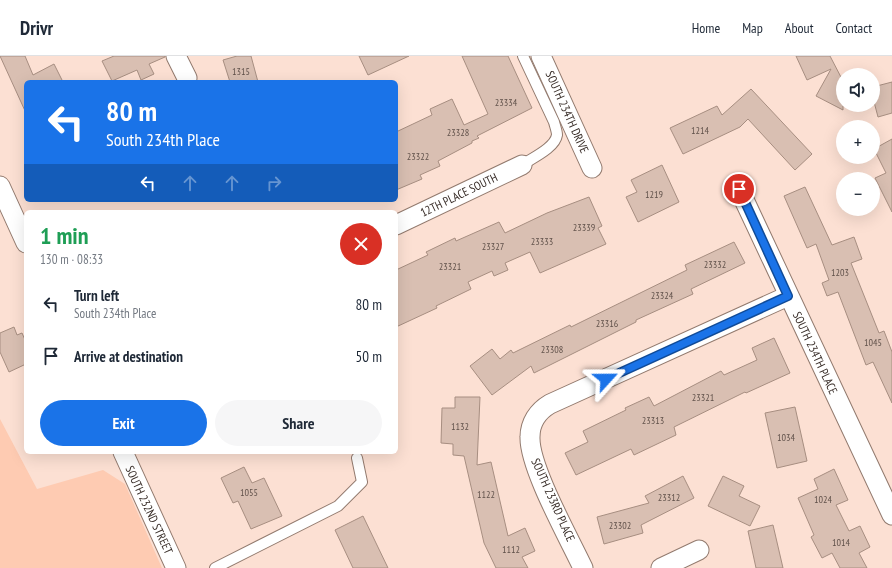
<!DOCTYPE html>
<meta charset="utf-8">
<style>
body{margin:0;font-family:"PT Sans Narrow",sans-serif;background:#f6f6f7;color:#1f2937;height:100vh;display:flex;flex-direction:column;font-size:15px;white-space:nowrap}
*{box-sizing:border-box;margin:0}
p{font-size:13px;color:#747a83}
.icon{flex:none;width:22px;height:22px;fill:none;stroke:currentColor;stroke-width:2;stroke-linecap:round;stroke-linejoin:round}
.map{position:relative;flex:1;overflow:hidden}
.sheet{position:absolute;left:24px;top:154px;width:374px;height:244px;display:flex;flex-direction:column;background:#fff;border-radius:6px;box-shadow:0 4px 16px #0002}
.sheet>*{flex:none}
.top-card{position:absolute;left:24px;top:24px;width:374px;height:122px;border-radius:6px;box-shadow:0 4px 16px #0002;background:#1a73e8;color:#fff;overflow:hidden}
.fabs{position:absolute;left:836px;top:12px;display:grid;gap:8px}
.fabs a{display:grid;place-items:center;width:44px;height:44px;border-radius:50%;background:#fff;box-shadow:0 4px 16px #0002;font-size:20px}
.pin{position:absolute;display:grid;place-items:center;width:34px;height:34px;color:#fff;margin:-17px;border:2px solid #fff;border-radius:50%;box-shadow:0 1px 4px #0007}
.me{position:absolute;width:44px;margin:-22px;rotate:66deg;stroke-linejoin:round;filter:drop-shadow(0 0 3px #0008)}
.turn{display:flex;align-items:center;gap:14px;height:84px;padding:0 16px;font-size:18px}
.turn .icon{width:52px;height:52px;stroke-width:2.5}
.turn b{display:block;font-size:28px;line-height:34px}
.lanes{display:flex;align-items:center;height:38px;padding:0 16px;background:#0003;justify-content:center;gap:20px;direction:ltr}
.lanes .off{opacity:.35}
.round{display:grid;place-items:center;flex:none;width:42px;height:42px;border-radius:21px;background:#f6f6f7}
.head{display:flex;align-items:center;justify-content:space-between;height:68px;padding:0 16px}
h1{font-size:24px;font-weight:600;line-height:30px;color:#1e9e55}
.primary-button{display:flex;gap:8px;margin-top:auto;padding:8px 16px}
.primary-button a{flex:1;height:46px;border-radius:24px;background:#1a73e8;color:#fff;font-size:16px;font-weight:600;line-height:46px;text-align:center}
.primary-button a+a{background:#f6f6f7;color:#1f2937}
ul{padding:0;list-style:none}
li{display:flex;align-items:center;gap:12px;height:52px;padding:0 16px}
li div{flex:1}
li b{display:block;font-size:15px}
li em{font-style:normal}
header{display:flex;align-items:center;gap:24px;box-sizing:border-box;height:56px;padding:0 20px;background:#fff;border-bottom:1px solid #e0e1e3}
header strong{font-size:19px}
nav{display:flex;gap:22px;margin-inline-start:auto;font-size:14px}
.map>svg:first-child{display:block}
</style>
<header>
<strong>Drivr</strong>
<nav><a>Home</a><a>Map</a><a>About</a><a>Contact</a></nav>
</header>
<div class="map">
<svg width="892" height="512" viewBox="0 0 892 512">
<rect width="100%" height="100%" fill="#fce0d3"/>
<!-- green -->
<polygon fill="#fecbb2" points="0,363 37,433 103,414 125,428 162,512 0,512"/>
<!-- building -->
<g fill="#d9bfb2" stroke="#a78e81">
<polygon points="0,0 25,0 33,19 54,8 63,26 26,26 26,57"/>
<polygon points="114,0 165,0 165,1 149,8 154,18 141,24 137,14 112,25 102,5"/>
<polygon points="237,0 251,0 258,26 230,26 223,4"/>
<polygon points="359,0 409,0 368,19"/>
<polygon points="462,0 508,0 532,52 477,80 479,82 472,85 472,87 438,105 440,110 420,119 422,123 396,134 396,76 432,59 430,53 452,43 464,69 488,58"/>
<polygon points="796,0 830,0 843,25 843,54 816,40 831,13 807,24"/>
<polygon points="892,26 892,57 878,61 873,42 873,31"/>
<polygon points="751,33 812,98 795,114 748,63 740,71 683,98 670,72 717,50 722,59"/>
<polygon points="892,83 892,156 875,122 886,117 874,93"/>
<polygon points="662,109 679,146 638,166 626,141 637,136 631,124"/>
<polygon points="805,131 832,189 854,181 862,203 851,207 879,277 884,275 892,296 892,347 873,306 866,309 838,236 827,240 822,227 829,224 816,188 807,192 784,140"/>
<polygon points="589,141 602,170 598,172 606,188 540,217 530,196 505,207 508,214 494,220 492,215 468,226 471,233 436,250 437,252 396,271 396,214 428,199 426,196 455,182 456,185 499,166 505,177 547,157"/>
<polygon points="734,186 745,207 691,233 693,238 636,264 636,266 534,317 531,310 492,339 470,310 492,293 500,303 511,294 513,297 570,269 571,271 687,214 685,209"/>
<polygon points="14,271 17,279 22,277 26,286 26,308 9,316 0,296 0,277"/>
<polygon points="774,282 790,317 746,337 745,336 674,371 676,379 634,399 631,393 576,419 565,397 588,386 583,375 626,354 625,352 649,341 654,350 721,315 724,319 757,304 752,292"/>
<polygon points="455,341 480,341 477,409 491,406 508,480 525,472 535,495 522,501 528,512 496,512 484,487 464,400 453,399 453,388 441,387 442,352 455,352"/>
<polygon points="795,351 807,405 777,412 765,357"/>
<polygon points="244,411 252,427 264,422 282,460 251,473 238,445 233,447 221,422"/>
<polygon points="834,413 848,444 836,449 849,475 860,470 870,491 859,497 867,512 840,512 832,497 822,502 811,481 814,479 798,442 818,433 814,423"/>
<polygon points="683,420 694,442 641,469 643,477 604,488 597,461 649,447 645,440"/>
<polygon points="723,420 744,430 739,440 760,450 750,470 708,450"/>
<polygon points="363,460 388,512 353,512 335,474"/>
<polygon points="773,469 783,512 756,512 748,475"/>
</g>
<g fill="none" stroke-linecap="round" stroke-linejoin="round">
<defs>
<g id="service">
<path d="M522 109C532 102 555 92 557 79 557 75 555 70 554 66L523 0"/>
<polyline points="215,512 338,450 362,426 357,402"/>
</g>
<g id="minor">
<polyline points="176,0 187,22"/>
<polyline points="541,0 592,112"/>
<polyline points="0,130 26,187"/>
<polyline points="739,133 892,459"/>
<polyline points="396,169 522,109"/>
<polyline points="123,396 176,512"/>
<path d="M583 512C569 482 529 411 530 381 530 367 538 355 550 348L788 240"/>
<polyline points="661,512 699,494"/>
</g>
</defs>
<!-- service casing -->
<use href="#service" stroke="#927a6e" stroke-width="12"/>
<!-- minor casing -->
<use href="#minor" stroke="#927a6e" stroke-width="21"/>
<!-- service -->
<use href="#service" stroke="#fff" stroke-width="10"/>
<!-- minor -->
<use href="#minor" stroke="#fff" stroke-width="19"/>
</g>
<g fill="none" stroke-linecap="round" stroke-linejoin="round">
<defs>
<polyline id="route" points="606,323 788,240 739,133"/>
</defs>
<!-- route casing -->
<use href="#route" stroke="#114b97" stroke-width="10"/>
<!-- route -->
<use href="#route" stroke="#1a73e8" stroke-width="7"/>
</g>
<g text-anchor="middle" stroke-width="3.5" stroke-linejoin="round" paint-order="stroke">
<!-- number labels -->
<g font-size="10" fill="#60514a">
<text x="241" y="19">1315</text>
<text x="506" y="50">23334</text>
<text x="700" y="78">1214</text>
<text x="458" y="80">23328</text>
<text x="418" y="104">23322</text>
<text x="654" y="142">1219</text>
<text x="584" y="175">23339</text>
<text x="542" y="189">23333</text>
<text x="493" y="194">23327</text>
<text x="715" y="212">23332</text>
<text x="450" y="214">23321</text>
<text x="840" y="220">1203</text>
<text x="662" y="243">23324</text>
<text x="607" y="271">23316</text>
<text x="873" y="290">1045</text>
<text x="552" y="297">23308</text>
<text x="703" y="345">23321</text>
<text x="653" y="368">23313</text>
<text x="460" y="374">1132</text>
<text x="786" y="385">1034</text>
<text x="249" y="440">1055</text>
<text x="486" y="442">1122</text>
<text x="669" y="445">23312</text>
<text x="823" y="447">1024</text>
<text x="620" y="473">23302</text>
<text x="841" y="490">1014</text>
<text x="511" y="497">1112</text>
</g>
<!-- street labels -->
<g font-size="12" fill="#372c27" stroke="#fff">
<text transform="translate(567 56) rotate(66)" y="4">SOUTH 234TH DRIVE</text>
<text transform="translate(459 139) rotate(-26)" y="4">12TH PLACE SOUTH</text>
<text transform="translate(815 297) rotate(65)" y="4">SOUTH 234TH PLACE</text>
<text transform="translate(553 444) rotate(66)" y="4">SOUTH 233RD PLACE</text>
<text transform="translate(149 454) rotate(65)" y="4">SOUTH 232ND STREET</text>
</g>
</g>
</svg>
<div class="fabs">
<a><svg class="icon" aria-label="sound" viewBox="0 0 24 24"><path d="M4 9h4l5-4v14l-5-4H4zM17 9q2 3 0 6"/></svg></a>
<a>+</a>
<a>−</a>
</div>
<div class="pin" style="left:739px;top:133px;background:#d93025"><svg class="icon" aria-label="arrive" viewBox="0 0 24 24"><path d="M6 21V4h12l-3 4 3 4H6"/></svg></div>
<svg class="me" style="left:606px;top:323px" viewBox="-20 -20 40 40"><path d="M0-17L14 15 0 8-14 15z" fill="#1a73e8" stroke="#fff" stroke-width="4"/></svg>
<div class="top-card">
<div class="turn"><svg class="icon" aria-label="left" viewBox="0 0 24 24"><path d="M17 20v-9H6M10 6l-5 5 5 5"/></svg><div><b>80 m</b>South 234th Place</div></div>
<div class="lanes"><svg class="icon" aria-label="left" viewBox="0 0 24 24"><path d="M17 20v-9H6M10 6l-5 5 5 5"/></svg><svg class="icon off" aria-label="ahead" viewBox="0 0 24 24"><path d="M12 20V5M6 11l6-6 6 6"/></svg><svg class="icon off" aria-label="ahead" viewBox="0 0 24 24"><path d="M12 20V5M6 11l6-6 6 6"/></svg><svg class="icon off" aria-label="right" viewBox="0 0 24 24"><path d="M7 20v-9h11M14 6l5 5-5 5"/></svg></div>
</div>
<section class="sheet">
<div class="head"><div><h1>1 min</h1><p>130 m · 08:33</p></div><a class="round" style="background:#d93025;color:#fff"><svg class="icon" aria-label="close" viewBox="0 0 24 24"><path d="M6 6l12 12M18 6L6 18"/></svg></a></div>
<ul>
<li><svg class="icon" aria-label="left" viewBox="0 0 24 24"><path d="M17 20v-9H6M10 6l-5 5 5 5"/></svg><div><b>Turn left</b><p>South 234th Place</p></div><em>80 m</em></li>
<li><svg class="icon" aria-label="arrive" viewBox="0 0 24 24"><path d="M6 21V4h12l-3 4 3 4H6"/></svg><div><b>Arrive at destination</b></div><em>50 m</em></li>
</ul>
<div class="primary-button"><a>Exit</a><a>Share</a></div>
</section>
</div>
